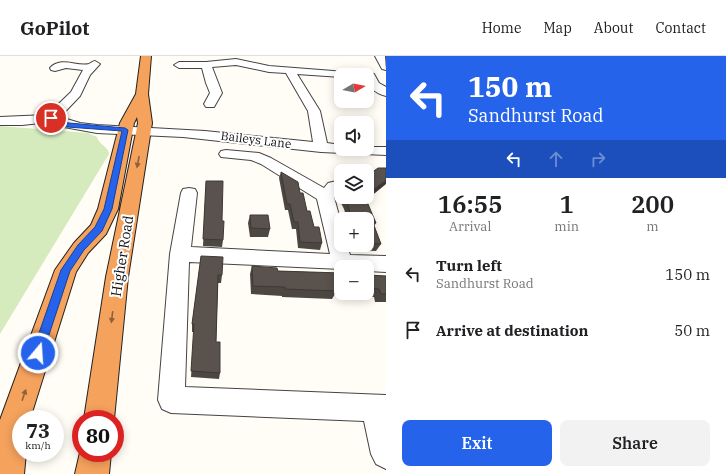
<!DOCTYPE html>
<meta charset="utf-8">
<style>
body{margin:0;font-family:"IBM Plex Serif",serif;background:#f2f2f2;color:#202124;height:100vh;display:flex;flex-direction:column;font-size:15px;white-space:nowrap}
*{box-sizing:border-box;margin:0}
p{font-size:13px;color:#757577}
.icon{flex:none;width:22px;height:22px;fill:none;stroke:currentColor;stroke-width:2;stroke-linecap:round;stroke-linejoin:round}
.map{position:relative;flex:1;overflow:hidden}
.side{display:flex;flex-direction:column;background:#fff;width:340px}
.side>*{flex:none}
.hud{background:#2563eb;color:#fff;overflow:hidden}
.needle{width:26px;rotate:80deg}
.tools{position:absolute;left:334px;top:12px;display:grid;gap:8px}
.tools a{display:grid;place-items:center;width:40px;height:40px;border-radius:8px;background:#fff;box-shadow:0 2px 10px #0003;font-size:20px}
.speed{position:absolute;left:12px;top:354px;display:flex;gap:8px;font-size:20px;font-weight:700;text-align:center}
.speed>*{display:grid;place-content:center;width:52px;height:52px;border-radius:50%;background:#fff;box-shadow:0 2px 10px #0003;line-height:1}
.speed small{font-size:10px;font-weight:400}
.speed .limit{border:6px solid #d22;background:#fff;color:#111}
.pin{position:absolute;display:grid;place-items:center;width:34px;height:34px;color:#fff;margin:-17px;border:2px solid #fff;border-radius:50%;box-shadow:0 1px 4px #0007}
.me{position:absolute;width:44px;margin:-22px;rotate:18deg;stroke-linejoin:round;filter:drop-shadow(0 0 3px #0008)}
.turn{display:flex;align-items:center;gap:14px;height:84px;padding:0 16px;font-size:18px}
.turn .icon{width:52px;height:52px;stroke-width:2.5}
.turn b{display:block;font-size:28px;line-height:34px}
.lanes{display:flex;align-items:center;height:38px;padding:0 16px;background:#0003;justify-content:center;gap:20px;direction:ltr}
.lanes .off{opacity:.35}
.eta{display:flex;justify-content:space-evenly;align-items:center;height:68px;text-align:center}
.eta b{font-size:24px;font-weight:600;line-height:28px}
.primary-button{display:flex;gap:8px;margin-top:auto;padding:8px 16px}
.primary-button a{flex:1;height:46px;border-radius:8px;background:#2563eb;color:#fff;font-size:16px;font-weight:600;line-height:46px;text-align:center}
.primary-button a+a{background:#f2f2f2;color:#202124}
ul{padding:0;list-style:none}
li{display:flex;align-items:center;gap:12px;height:56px;padding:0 16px}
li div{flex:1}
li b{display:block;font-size:15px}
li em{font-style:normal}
header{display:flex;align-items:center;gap:24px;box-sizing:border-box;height:56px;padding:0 20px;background:#fff;border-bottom:1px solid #e0e0e0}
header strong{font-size:19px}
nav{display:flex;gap:22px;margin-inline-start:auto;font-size:14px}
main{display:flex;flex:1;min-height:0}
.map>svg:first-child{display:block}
</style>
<header>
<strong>GoPilot</strong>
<nav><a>Home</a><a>Map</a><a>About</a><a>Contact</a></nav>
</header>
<main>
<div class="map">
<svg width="386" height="418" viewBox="0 0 386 418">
<rect width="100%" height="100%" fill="#fffdf5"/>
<!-- green -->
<path fill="#d5ebbd" d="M0 70 88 77 97 81C99 89 108 90 109 98L0 278Z"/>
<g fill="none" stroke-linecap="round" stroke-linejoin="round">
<defs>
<g id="minor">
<polygon points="375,0 385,0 386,14 382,13"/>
<path d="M236 3 269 10 359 17 360 19H341V21L297 18 320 55 327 87 341 89V93H367V91H386V99L321 96 183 81 97 77 64 71 50 66 22 69H0V61L47 59 71 36 83 14 66 12 55 15 51 14 50 12C61 0 77 11 89 8 91 7 93 5 95 5L100 8 90 19 80 40 60 61 80 67 97 69 205 75 313 86 308 55 286 17 269 16 236 9 212 11 222 37 214 51H206L204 48 210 37 206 27 202 12H179L174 9 179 6H206Z"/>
<path d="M370 17 374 18 379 27 386 31V40C375 37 367 31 367 19H365Z"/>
<polygon points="226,94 259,97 271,102 324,132 328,127 341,124 341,134 334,141 341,167 341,189 347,189 350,199 386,200 386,216 367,215 367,211 341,211 341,213 189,206 185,331 386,339 386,413 376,408 371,398 364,365 171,357 162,353 158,344 170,198 181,137 183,133 189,132 195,133 197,137 191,191 330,198 317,143 261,108 251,104 221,101 219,98 221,95"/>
</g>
<g id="highway">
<polygon points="141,0 151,0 148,38 152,67 128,221 114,363 84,363 106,221 138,67 137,61 134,67 118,153 106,178 88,197 76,216 30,363 21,363 21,397 26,397 24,418 0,418 0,364 55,214 74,187 91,169 98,153 120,67 136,38"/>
<polygon points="81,392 81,397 111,397 109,418 75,418"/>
</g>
</defs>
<!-- minor casing -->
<use href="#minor" stroke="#444" stroke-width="2"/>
<!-- highway casing -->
<use href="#highway" stroke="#222" stroke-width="2"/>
<!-- minor -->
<use href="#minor" fill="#fff" fill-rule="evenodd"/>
<!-- highway -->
<use href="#highway" fill="#f5a25d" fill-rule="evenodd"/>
</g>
<!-- wall -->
<g fill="#4d4742">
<polygon points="281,116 300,137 307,155 322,187 320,194 298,192 296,173 292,173 288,154 285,154 279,122"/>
<polygon points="206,125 222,165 223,184 222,191 203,190"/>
<polygon points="386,128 366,144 376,167 374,170 381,188 376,195 355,194 354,189 367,189 367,163 347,163 344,153 340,145 341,141 367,141"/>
<polygon points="250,159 270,173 268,181 250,181 248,167"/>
<polygon points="201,200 222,219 221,227 218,227 216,286 220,317 219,323 191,321 194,276 192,276 192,268"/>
<polygon points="252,210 278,215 336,217 339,211 341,211 341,237 367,237 367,219 386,220 386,246 375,246 374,241 335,238 332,243 282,241 282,240 251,238 250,218"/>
</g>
<!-- shaded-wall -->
<polygon fill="#3f3936" points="386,124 386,128 361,148 364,141 367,141 367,138"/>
<!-- building -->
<g fill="#5a524d" stroke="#3f3936">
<polygon points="378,112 386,112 386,124 367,138 367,120"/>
<polygon points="281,116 298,126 300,137 303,137 307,155 310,155 314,171 319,171 322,187 300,186 298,166 294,166 290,148 287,148"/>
<polygon points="206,125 223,125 222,165 224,165 223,184 203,183"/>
<polygon points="344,141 365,141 376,167 373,167 381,188 367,187 367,163 352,163 347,146"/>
<polygon points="250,159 268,159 270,173 251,172"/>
<polygon points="201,200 223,201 222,219 218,219 216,286 220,286 220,317 191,315 194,268 192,268"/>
<polygon points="252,210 277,212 278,215 341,217 341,230 335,230 337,235 285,233 285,231 253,230"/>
<polygon points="367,219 386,220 386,238 381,238 379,233 367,232"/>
</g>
<!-- one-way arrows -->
<defs><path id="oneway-solid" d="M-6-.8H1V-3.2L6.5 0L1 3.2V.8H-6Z"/></defs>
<g fill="#8e613b">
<use href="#oneway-solid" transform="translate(138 106) rotate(101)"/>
<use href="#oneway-solid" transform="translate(112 261) rotate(97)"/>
<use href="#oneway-solid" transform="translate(24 339) rotate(-71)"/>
</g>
<!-- route -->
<polygon fill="#2563eb" stroke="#184099" points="51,60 69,67 125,72 128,74 112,153 102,175 84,194 70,215 43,297 42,301 38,302 34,301 32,297 61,214 78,189 95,171 104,153 122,75 67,71 49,63 48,62"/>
<g text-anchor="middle" stroke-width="4" stroke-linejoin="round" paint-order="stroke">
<!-- far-street labels -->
<g font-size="12" fill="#111" stroke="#fff">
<text transform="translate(256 84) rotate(7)" y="4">Baileys Lane</text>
</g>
<!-- street labels -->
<g font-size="14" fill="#111" stroke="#fff">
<text transform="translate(122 200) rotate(-81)" y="5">Higher Road</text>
</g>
</g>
</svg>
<div class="tools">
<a><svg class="needle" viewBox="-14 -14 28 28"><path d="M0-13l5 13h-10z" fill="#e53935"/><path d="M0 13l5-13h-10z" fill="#757577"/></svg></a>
<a><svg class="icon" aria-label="sound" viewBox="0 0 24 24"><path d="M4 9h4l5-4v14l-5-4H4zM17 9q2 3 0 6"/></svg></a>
<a><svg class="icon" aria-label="layers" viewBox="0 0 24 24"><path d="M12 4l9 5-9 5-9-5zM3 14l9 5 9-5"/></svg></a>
<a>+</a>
<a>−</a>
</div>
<div class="speed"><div>73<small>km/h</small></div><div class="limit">80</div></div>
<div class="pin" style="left:51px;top:62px;background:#d93025"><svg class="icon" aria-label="arrive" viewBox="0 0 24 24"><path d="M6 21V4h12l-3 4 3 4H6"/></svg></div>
<svg class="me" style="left:38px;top:297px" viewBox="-20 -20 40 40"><circle r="17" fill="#2563eb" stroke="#fff" stroke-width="3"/><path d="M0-11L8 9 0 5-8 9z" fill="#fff"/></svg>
</div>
<section class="side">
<div class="hud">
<div class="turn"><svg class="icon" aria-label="left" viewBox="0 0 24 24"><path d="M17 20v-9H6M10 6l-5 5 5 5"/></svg><div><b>150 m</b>Sandhurst Road</div></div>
<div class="lanes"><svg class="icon" aria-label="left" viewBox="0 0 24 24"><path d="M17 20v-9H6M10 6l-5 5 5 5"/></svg><svg class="icon off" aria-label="ahead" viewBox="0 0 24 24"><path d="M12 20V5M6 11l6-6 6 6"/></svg><svg class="icon off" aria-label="right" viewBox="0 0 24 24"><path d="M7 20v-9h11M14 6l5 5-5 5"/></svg></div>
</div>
<div class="eta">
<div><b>16:55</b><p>Arrival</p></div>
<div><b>1</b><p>min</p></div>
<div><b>200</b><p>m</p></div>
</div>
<ul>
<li><svg class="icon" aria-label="left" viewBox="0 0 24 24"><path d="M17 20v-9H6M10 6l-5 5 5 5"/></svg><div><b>Turn left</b><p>Sandhurst Road</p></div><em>150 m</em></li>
<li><svg class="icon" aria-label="arrive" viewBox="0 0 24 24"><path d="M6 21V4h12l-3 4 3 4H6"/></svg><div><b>Arrive at destination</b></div><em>50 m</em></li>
</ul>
<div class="primary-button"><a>Exit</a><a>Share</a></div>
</section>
</main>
